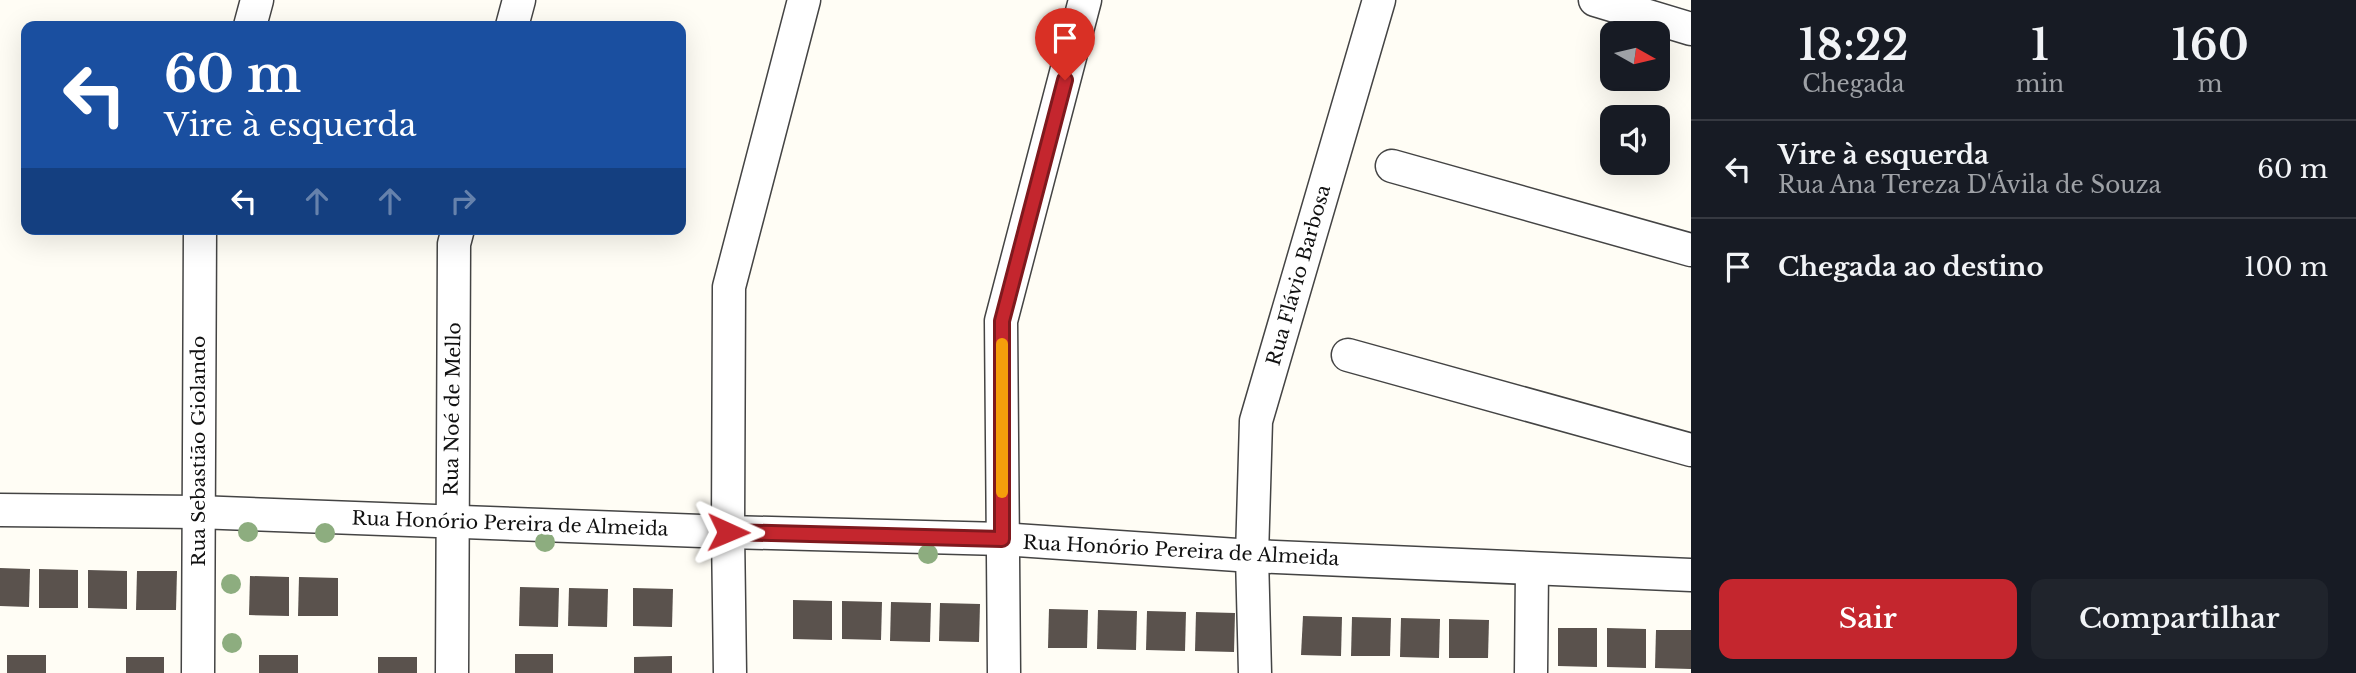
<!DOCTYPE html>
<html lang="pt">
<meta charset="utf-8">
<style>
body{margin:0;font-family:"Libre Baskerville",serif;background:#20242c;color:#f1f3f6;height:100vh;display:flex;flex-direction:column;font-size:26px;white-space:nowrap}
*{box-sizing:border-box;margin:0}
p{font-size:23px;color:#9ea1a6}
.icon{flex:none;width:38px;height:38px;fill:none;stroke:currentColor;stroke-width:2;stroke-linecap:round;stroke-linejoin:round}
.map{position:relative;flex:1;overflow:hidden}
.drawer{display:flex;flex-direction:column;background:#171b24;width:665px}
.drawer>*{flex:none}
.top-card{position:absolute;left:21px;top:21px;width:665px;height:214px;border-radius:14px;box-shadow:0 7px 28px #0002;background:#1a4fa0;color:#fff;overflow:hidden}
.needle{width:46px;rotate:98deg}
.buttons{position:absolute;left:1600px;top:21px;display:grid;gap:14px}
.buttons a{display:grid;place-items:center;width:70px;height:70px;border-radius:14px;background:#171b24;box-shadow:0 7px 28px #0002;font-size:35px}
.pin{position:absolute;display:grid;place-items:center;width:60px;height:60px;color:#fff;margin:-72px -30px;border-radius:50% 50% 50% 0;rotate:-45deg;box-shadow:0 0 7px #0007}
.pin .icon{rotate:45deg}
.me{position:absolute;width:77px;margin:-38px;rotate:91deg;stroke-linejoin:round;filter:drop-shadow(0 0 5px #0008)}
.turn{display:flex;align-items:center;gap:24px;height:147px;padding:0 28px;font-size:32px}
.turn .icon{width:91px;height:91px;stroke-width:2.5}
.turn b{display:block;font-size:49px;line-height:60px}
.lanes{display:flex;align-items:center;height:66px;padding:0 28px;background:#0003;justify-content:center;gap:35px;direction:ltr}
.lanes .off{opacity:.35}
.eta{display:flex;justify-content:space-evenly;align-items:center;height:119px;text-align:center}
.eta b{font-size:42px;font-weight:600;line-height:49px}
.action{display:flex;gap:14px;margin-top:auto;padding:14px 28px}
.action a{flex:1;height:80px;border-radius:14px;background:#c4262e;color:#fff;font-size:28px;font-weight:600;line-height:80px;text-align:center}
.action a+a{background:#20242c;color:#f1f3f6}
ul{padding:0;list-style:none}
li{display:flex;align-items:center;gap:21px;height:98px;padding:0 28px;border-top:2px solid #363941}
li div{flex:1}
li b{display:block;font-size:26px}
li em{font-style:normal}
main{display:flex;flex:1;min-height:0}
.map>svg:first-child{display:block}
</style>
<main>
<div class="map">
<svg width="1691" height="673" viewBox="0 0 1691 673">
<rect width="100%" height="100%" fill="#fffdf5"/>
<!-- building -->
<g fill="#5a524d">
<polygon points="0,568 30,569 29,607 0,606"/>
<polygon points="39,569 78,570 78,608 39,608"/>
<polygon points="88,570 127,571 127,609 88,608"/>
<polygon points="137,571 177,571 176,610 136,610"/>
<polygon points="250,576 289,577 289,616 249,615"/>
<polygon points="299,577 338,578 338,616 298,616"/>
<polygon points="520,587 559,588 558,627 519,626"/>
<polygon points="569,588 608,589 607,627 568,626"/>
<polygon points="633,588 673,589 672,627 633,626"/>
<polygon points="793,600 832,601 832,640 793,639"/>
<polygon points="842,601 882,602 881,640 842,639"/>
<polygon points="891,602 931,603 930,642 890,641"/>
<polygon points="940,603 980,604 979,642 939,641"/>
<polygon points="1049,609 1088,610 1087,648 1048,648"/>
<polygon points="1098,610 1137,611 1136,650 1097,649"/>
<polygon points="1147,611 1186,612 1185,651 1146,650"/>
<polygon points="1196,612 1235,613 1234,652 1195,651"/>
<polygon points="1303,616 1342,617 1341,656 1301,655"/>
<polygon points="1352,617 1391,618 1390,656 1351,656"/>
<polygon points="1401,618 1440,619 1439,658 1400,657"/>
<polygon points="1449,619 1489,620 1488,658 1449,658"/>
<polygon points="1558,628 1597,628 1597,667 1558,666"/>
<polygon points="1607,628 1646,629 1646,668 1607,667"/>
<polygon points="1656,630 1691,630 1691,669 1655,668"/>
<rect x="515" y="654" width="38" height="19"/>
<rect x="7" y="655" width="39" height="18"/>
<rect x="259" y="655" width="39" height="18"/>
<polygon points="672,656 672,673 634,673 634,657"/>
<rect x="126" y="657" width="38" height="16"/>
<rect x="378" y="657" width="39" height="16"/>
</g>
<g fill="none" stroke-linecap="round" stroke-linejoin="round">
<defs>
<g id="minor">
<polyline points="1595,0 1691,29"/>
<polyline points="250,26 257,0"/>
<polyline points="512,26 519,0"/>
<polyline points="1392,166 1691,250"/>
<polyline points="1348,355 1691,450"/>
<polyline points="0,510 197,512 728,532 1002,539 1252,556 1691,575"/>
<polyline points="198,673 200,229"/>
<polyline points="452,673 454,244 458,229"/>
<polyline points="730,673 728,532 729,287 804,0"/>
<polyline points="1004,673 1001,321 1085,0"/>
<polyline points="1255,673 1252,556 1256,421 1379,0"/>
<polyline points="1531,673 1532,569"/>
</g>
</defs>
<!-- minor casing -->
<use href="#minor" stroke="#444" stroke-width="35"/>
<!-- minor -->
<use href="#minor" stroke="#fff" stroke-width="32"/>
</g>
<!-- trees -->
<g fill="#8dad7f">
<circle cx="248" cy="532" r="10"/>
<circle cx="325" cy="533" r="10"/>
<circle cx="545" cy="542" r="10"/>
<circle cx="928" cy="554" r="10"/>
<circle cx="231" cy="584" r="10"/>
<circle cx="232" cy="643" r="10"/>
</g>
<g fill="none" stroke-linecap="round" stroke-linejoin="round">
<defs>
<polyline id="route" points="728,532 1002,539 1002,321 1065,80"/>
</defs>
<!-- route casing -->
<use href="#route" stroke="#7f191e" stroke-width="18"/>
<!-- route -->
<use href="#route" stroke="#c4262e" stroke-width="12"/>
<!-- slow -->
<polyline stroke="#f59e0b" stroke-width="12" points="1002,344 1002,492"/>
</g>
<g text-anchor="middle" stroke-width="7" stroke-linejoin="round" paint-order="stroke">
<!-- street labels -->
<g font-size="19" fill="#111" stroke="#fff">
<text transform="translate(1298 275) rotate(-74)" y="7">Rua Flávio Barbosa</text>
<text transform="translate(452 409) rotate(-89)" y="7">Rua Noé de Mello</text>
<text transform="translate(198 451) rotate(-90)" y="7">Rua Sebastião Giolando</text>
<text transform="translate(510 523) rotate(2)" y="7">Rua Honório Pereira de Almeida</text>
<text transform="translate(1181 550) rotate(3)" y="7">Rua Honório Pereira de Almeida</text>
</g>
</g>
</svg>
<div class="buttons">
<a><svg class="needle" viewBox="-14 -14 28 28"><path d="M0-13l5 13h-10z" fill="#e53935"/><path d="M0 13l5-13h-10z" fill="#9ea1a6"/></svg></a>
<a><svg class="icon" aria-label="sound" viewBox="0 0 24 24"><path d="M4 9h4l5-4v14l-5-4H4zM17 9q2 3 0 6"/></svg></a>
</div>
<div class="pin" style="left:1065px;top:80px;background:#d93025"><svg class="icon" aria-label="arrive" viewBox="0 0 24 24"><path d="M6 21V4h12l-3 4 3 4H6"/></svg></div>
<svg class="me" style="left:728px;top:532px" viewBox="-20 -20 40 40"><path d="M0-17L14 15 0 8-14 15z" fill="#c4262e" stroke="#fff" stroke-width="4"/></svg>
<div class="top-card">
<div class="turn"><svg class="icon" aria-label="left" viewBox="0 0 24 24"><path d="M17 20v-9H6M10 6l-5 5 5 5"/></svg><div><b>60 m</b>Vire à esquerda</div></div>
<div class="lanes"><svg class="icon" aria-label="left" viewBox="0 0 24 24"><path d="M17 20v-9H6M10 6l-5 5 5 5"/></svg><svg class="icon off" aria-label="ahead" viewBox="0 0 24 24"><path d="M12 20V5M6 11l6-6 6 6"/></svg><svg class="icon off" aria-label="ahead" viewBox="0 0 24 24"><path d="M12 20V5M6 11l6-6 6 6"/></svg><svg class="icon off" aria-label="right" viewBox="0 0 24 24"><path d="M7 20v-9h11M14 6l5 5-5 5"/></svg></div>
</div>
</div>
<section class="drawer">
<div class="eta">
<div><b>18:22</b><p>Chegada</p></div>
<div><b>1</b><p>min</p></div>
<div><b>160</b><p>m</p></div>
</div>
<ul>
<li><svg class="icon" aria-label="left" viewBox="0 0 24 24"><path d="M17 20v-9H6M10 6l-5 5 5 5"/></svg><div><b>Vire à esquerda</b><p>Rua Ana Tereza D'Ávila de Souza</p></div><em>60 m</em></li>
<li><svg class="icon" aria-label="arrive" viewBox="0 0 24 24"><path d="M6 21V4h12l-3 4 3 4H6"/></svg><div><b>Chegada ao destino</b></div><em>100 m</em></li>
</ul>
<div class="action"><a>Sair</a><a>Compartilhar</a></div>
</section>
</main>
